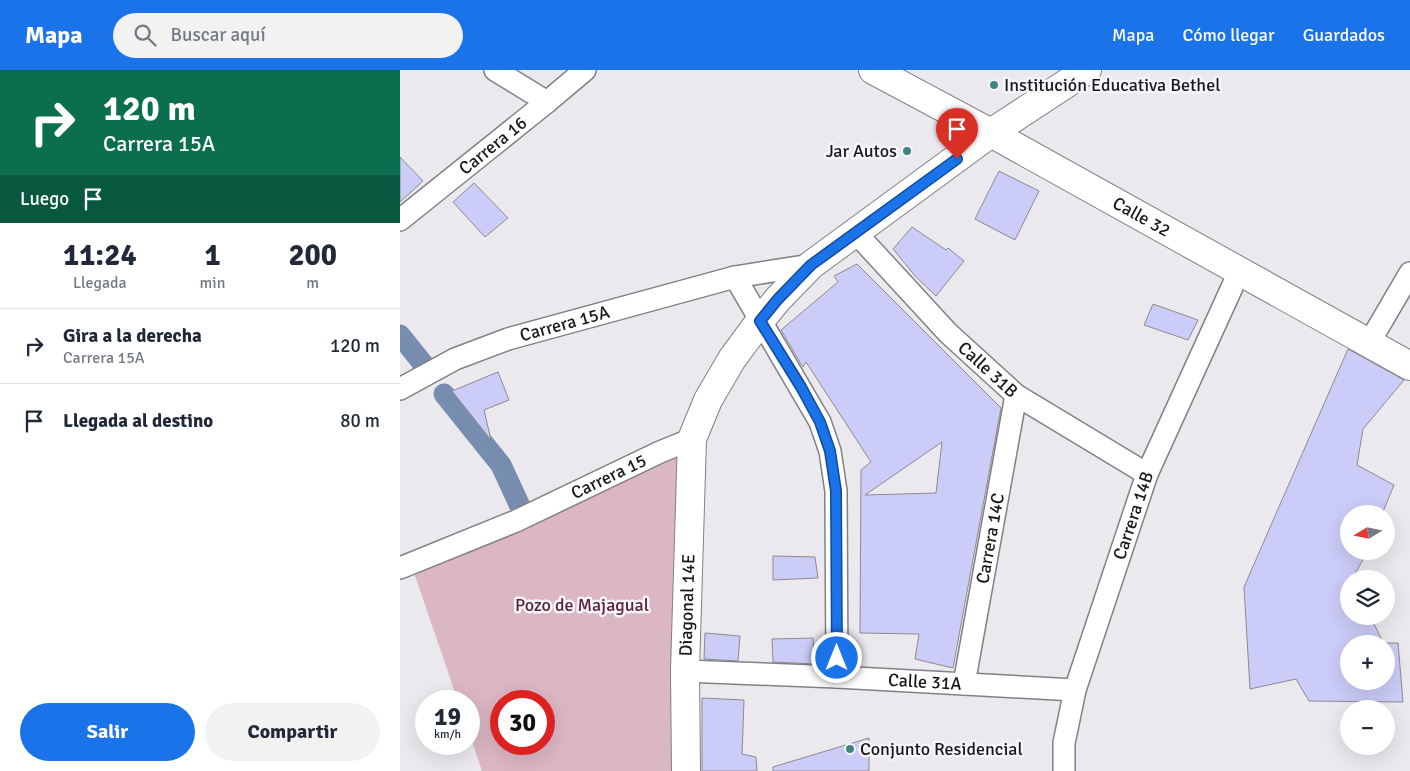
<!DOCTYPE html>
<html lang="es">
<meta charset="utf-8">
<style>
body{margin:0;font-family:Signika,sans-serif;background:#f2f2f3;color:#1f2937;height:100vh;display:flex;flex-direction:column;font-size:19px;white-space:nowrap}
*{box-sizing:border-box;margin:0}
p{font-size:16px;color:#747a83}
.icon{flex:none;width:28px;height:28px;fill:none;stroke:currentColor;stroke-width:2;stroke-linecap:round;stroke-linejoin:round}
.map{position:relative;flex:1;overflow:hidden}
.panel{display:flex;flex-direction:column;background:#fff;width:400px}
.panel>*{flex:none}
.guide{background:#0b6e4f;color:#fff;overflow:hidden}
.needle{width:32px;rotate:260deg}
.fabs{position:absolute;left:940px;top:435px;display:grid;gap:10px}
.fabs a{display:grid;place-items:center;width:55px;height:55px;border-radius:50%;background:#fff;box-shadow:0 5px 20px #0002;font-size:25px}
.speed{position:absolute;left:15px;top:620px;display:flex;gap:10px;font-size:25px;font-weight:700;text-align:center}
.speed>*{display:grid;place-content:center;width:65px;height:65px;border-radius:50%;background:#fff;box-shadow:0 5px 20px #0002;line-height:1}
.speed small{font-size:12px;font-weight:400}
.speed .limit{border:8px solid #d22;background:#fff;color:#111}
.pin{position:absolute;display:grid;place-items:center;width:42px;height:42px;color:#fff;margin:-51px -21px;border-radius:50% 50% 50% 0;rotate:-45deg;box-shadow:0 0 5px #0007}
.pin .icon{rotate:45deg}
.me{position:absolute;width:55px;margin:-28px;rotate:0deg;stroke-linejoin:round;filter:drop-shadow(0 0 4px #0008)}
.turn{display:flex;align-items:center;gap:18px;height:105px;padding:0 20px;font-size:22px}
.turn .icon{width:65px;height:65px;stroke-width:2.5}
.turn b{display:block;font-size:35px;line-height:42px}
.then{display:flex;align-items:center;height:48px;padding:0 20px;background:#0003;gap:10px;font-size:19px}
.eta{display:flex;justify-content:space-evenly;align-items:center;height:85px;text-align:center}
.eta b{font-size:30px;font-weight:800;line-height:35px}
.button{display:flex;gap:10px;margin-top:auto;padding:10px 20px}
.button a{flex:1;height:58px;border-radius:30px;background:#1a73e8;color:#fff;font-size:20px;font-weight:800;line-height:58px;text-align:center}
.button a+a{background:#f2f2f3;color:#1f2937}
ul{padding:0;list-style:none}
li{display:flex;align-items:center;gap:15px;height:75px;padding:0 20px;border-top:1px solid #e0e1e3}
li div{flex:1}
li b{display:block;font-size:19px}
li em{font-style:normal}
header{display:flex;align-items:center;gap:30px;box-sizing:border-box;height:70px;padding:0 25px;background:#1a73e8;color:#fff}
header strong{font-size:24px}
nav{display:flex;gap:28px;margin-inline-start:auto;font-size:18px}
.search{width:350px;height:45px;background:#f2f2f3;display:flex;align-items:center;gap:12px;box-sizing:border-box;padding:0 18px;border-radius:28px;color:#747a83;font-size:19px}
main{display:flex;flex:1;min-height:0}
.map>svg:first-child{display:block}
</style>
<header>
<strong>Mapa</strong>
<div class="search"><svg class="icon" aria-label="search" viewBox="0 0 24 24"><circle cx="10" cy="10" r="6"/><path d="M15 15l6 6"/></svg>Buscar aquí</div>
<nav><a>Mapa</a><a>Cómo llegar</a><a>Guardados</a></nav>
</header>
<main>
<section class="panel">
<div class="guide">
<div class="turn"><svg class="icon" aria-label="right" viewBox="0 0 24 24"><path d="M7 20v-9h11M14 6l5 5-5 5"/></svg><div><b>120 m</b>Carrera 15A</div></div>
<div class="then">Luego<svg class="icon" aria-label="arrive" viewBox="0 0 24 24"><path d="M6 21V4h12l-3 4 3 4H6"/></svg></div>
</div>
<div class="eta">
<div><b>11:24</b><p>Llegada</p></div>
<div><b>1</b><p>min</p></div>
<div><b>200</b><p>m</p></div>
</div>
<ul>
<li><svg class="icon" aria-label="right" viewBox="0 0 24 24"><path d="M7 20v-9h11M14 6l5 5-5 5"/></svg><div><b>Gira a la derecha</b><p>Carrera 15A</p></div><em>120 m</em></li>
<li><svg class="icon" aria-label="arrive" viewBox="0 0 24 24"><path d="M6 21V4h12l-3 4 3 4H6"/></svg><div><b>Llegada al destino</b></div><em>80 m</em></li>
</ul>
<div class="button"><a>Salir</a><a>Compartir</a></div>
</section>
<div class="map">
<svg width="1010" height="701" viewBox="0 0 1010 701">
<rect width="100%" height="100%" fill="#ebe9ed"/>
<!-- green -->
<path fill="#dbb6c3" fill-rule="evenodd" d="M300 368 286 701H82L69 662V631H58L11 494ZM101 631H144V674H101Z"/>
<g fill="none" stroke-linecap="round" stroke-linejoin="round">
<!-- canal -->
<g stroke="#778db0" stroke-width="21">
<polyline points="0,265 24,295"/>
<polyline points="44,324 101,395 119,434"/>
</g>
</g>
<!-- building -->
<g fill="#cbccf7" stroke="#8b8b8f" fill-rule="evenodd">
<polygon points="0,87 23,111 0,132"/>
<polygon points="599,101 639,121 615,170 575,149"/>
<polygon points="74,113 108,148 85,167 53,132"/>
<polygon points="512,157 546,180 548,178 564,191 536,226 516,207 493,179"/>
<path d="M457 194 601 338 553 598 515 589 519 564 460 563 461 400 471 392 406 292 403 297 401 294 381 260 438 212 434 206ZM542 372 536 423 465 425Z"/>
<polygon points="753,234 798,250 788,270 744,255"/>
<polygon points="948,279 1004,310 963,359 957,395 994,415 982,444 949,444 949,481 968,481 952,509 949,509 949,546 970,546 984,574 949,574 949,611 986,611 986,573 998,573 1003,632 909,631 896,609 850,619 844,517"/>
<polygon points="98,302 109,330 84,340 91,370 52,321"/>
<polygon points="373,486 415,487 418,508 373,510"/>
<polygon points="305,563 340,566 338,591 304,589"/>
<polygon points="413,568 415,594 373,592 372,569"/>
<polygon points="302,628 344,630 342,684 356,687 357,701 302,701"/>
<polygon points="469,668 469,701 373,701 373,697"/>
</g>
<g fill="none" stroke-linecap="round" stroke-linejoin="round">
<defs>
<g id="minor">
<polyline points="95,0 147,32"/>
<path id="s1" d="M0 150 147 32 185 0"/>
<path id="s2" d="M456 163 548 263 616 325 747 404"/>
<polyline points="335,207 420,352 430,381 436,421 437,607"/>
<polyline points="969,273 1010,203"/>
<path id="s3" d="M0 319 55 289 108 269 335 207 411 195"/>
<path id="s4" d="M0 498 116 451 260 382 292 369"/>
<path id="s5" d="M285 601 437 607 675 620"/>
<path id="s6" d="M564 614 616 325"/>
<path id="s7" d="M664 701V673L675 620 747 404 839 202"/>
</g>
<g id="tertiary">
<path id="s8" d="M286 701 285 601 292 369 308 330 332 289 360 251 378 229 411 195 591 63 687 0"/>
</g>
<g id="secondary">
<path id="s9" d="M473 0 591 63 1010 296"/>
</g>
</defs>
<!-- minor casing -->
<use href="#minor" stroke="#828084" stroke-width="24"/>
<!-- tertiary casing -->
<use href="#tertiary" stroke="#828084" stroke-width="30"/>
<!-- secondary casing -->
<use href="#secondary" stroke="#828084" stroke-width="30"/>
<!-- minor -->
<use href="#minor" stroke="#fff" stroke-width="21"/>
<!-- tertiary -->
<use href="#tertiary" stroke="#fff" stroke-width="28"/>
<!-- secondary -->
<use href="#secondary" stroke="#fff" stroke-width="28"/>
</g>
<g fill="none" stroke-linecap="round" stroke-linejoin="round">
<defs>
<polyline id="route" points="437,588 436,421 430,381 420,352 401,317 360,251 378,229 411,195 557,89"/>
</defs>
<!-- route casing -->
<use href="#route" stroke="#114b97" stroke-width="12"/>
<!-- route -->
<use href="#route" stroke="#1a73e8" stroke-width="9"/>
</g>
<!-- markers -->
<g fill="#3e8681" stroke="#f8f6fb" stroke-width="2">
<circle cx="594" cy="15" r="5"/>
<circle cx="507" cy="81" r="5"/>
<circle cx="450" cy="679" r="5"/>
</g>
<g text-anchor="middle" stroke-width="5" stroke-linejoin="round" paint-order="stroke">
<!-- poi labels -->
<g font-size="18" fill="#19181a" stroke="#f8f6fb" text-anchor="start">
<text x="604" y="21">Institución Educativa Bethel</text>
<text x="497" y="87" text-anchor="end">Jar Autos</text>
<text x="460" y="685">Conjunto Residencial</text>
</g>
<!-- street labels -->
<g font-size="18" fill="#19181a" stroke="#f8f6fb">
<text dy="6" stroke="none"><textPath href="#s1" startOffset="119">Carrera 16</textPath></text>
<text dy="6" stroke="none"><textPath href="#s9" startOffset="306">Calle 32</textPath></text>
<text dy="6" stroke="none"><textPath href="#s3" startOffset="178">Carrera 15A</textPath></text>
<text dy="6" stroke="none"><textPath href="#s2" startOffset="190">Calle 31B</textPath></text>
<text dy="6" stroke="none"><textPath href="#s4" startOffset="228">Carrera 15</textPath></text>
<text dy="6" stroke="none"><textPath href="#s7" startOffset="266">Carrera 14B</textPath></text>
<text dy="6" stroke="none"><textPath href="#s6" startOffset="148">Carrera 14C</textPath></text>
<text dy="6" stroke="none"><textPath href="#s8" startOffset="166">Diagonal 14E</textPath></text>
<text dy="6" stroke="none"><textPath href="#s5" startOffset="240">Calle 31A</textPath></text>
</g>
<!-- park labels -->
<g font-size="18" fill="#582039" stroke="#f8f6fb">
<text x="182" y="541">Pozo de Majagual</text>
</g>
</g>
</svg>
<div class="fabs">
<a><svg class="needle" viewBox="-14 -14 28 28"><path d="M0-13l5 13h-10z" fill="#e53935"/><path d="M0 13l5-13h-10z" fill="#747a83"/></svg></a>
<a><svg class="icon" aria-label="layers" viewBox="0 0 24 24"><path d="M12 4l9 5-9 5-9-5zM3 14l9 5 9-5"/></svg></a>
<a>+</a>
<a>−</a>
</div>
<div class="speed"><div>19<small>km/h</small></div><div class="limit">30</div></div>
<div class="pin" style="left:557px;top:89px;background:#d93025"><svg class="icon" aria-label="arrive" viewBox="0 0 24 24"><path d="M6 21V4h12l-3 4 3 4H6"/></svg></div>
<svg class="me" style="left:437px;top:588px" viewBox="-20 -20 40 40"><circle r="17" fill="#1a73e8" stroke="#fff" stroke-width="3"/><path d="M0-11L8 9 0 5-8 9z" fill="#fff"/></svg>
</div>
</main>
